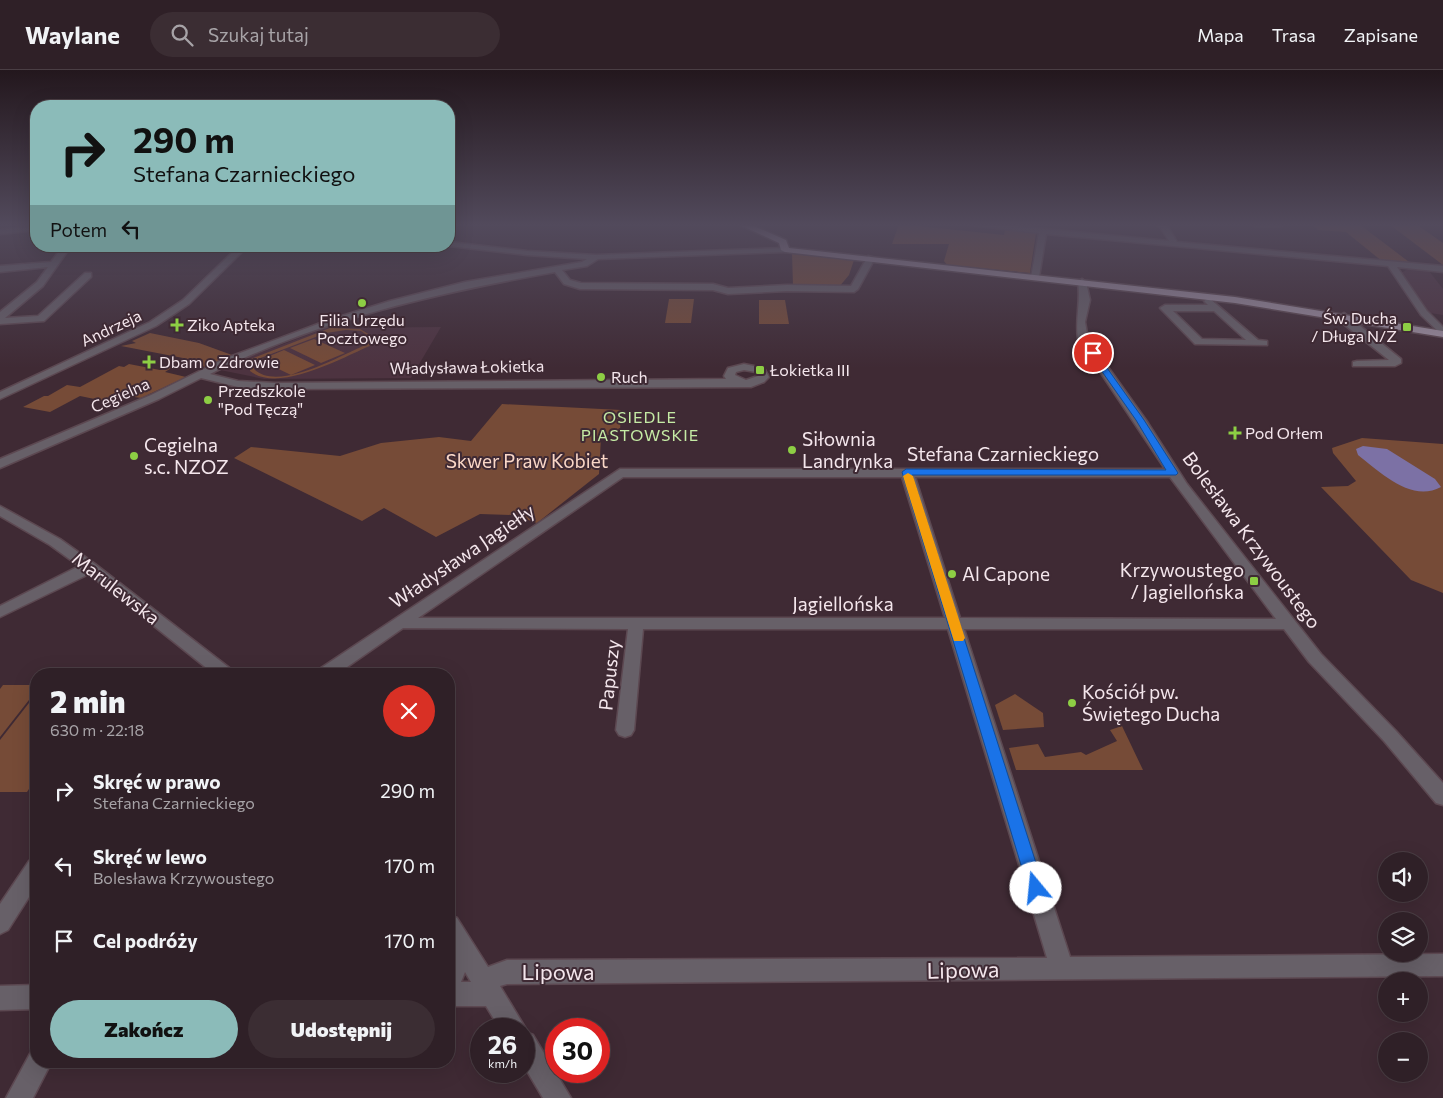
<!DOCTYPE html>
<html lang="pl">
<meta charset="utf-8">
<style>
body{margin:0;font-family:Commissioner,sans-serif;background:#3b2d33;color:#f1f3f6;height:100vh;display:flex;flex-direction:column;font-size:19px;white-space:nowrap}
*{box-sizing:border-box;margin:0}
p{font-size:16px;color:#a7a3a7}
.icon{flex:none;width:28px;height:28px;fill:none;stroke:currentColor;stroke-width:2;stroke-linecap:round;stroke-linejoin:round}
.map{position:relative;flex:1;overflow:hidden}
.panel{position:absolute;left:30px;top:598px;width:425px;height:400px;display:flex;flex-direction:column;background:#2f2027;border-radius:20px;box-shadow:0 5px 20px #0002,0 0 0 1px #4a3e44}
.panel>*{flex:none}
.hud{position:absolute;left:30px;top:30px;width:425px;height:152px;border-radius:20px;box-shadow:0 5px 20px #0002,0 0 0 1px #4a3e44;background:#8bbbb9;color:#111;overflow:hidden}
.buttons{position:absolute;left:1378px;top:782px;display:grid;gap:10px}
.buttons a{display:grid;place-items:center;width:50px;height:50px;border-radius:50%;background:#2f2027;box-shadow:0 5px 20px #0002,0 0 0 1px #4a3e44;font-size:25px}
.speed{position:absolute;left:470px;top:948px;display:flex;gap:10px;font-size:25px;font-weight:700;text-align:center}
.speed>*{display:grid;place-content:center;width:65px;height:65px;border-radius:50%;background:#2f2027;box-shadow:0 5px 20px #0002,0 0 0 1px #4a3e44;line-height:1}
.speed small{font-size:12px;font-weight:400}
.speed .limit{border:8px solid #d22;background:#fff;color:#111}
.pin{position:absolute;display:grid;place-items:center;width:42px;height:42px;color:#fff;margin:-21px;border:2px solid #fff;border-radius:50%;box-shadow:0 1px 5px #0007}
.me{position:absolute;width:55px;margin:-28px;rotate:343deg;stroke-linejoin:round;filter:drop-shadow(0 0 4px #0008)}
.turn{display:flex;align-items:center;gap:18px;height:105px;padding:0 20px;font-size:22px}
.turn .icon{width:65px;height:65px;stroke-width:2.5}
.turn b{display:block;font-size:35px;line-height:42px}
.then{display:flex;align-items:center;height:48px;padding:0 20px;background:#0003;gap:10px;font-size:19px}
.round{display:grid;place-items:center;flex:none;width:52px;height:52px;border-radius:26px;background:#3b2d33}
.summary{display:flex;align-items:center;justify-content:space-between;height:85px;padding:0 20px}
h1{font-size:30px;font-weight:800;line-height:38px}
.cta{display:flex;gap:10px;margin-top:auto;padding:10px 20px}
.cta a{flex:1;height:58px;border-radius:30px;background:#8bbbb9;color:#111;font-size:20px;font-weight:800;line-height:58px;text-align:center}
.cta a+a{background:#3b2d33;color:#f1f3f6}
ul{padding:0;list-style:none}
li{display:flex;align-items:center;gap:15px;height:75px;padding:0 20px}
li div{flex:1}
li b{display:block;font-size:19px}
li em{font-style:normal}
header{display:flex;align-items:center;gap:30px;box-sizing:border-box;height:70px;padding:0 25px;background:#2f2027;border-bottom:1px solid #4a3e44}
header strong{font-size:24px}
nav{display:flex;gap:28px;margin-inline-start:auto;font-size:18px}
.search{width:350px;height:45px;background:#3b2d33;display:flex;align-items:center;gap:12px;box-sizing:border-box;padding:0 18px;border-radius:28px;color:#a7a3a7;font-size:19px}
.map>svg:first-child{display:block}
</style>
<header>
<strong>Waylane</strong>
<div class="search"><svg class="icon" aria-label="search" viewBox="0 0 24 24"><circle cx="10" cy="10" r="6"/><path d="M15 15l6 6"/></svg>Szukaj tutaj</div>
<nav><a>Mapa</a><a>Trasa</a><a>Zapisane</a></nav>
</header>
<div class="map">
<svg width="1443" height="1028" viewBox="0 0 1443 1028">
<rect width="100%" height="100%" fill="#3f2a34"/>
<!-- built -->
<g fill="#4d3340">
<polygon points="1408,199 1429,201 1443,219 1443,245 1430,243 1401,203"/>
<polygon points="441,257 411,308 264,309 220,300 241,290 326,258"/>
</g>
<!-- green -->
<g fill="#764b37" fill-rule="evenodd">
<polygon points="899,154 1004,165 1005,160 1036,163 1030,203 947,195 944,191 949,174 892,174"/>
<polygon points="1312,154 1359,154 1413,195 1383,192 1346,162 1318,160"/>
<polygon points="1389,154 1416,154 1443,173 1443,195"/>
<polygon points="792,184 854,190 849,205 839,217 793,216"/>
<polygon points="669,229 694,229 691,253 665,253"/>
<polygon points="759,230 785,230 789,254 759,254"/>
<path d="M330 258 360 259 372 266 370 274 379 272C348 284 280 325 250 301L251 292 241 295 238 294ZM346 260 361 261 368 266V271L363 276C338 287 277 322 254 299V294L258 289 326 263Z"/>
<polygon points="150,263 199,273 232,285 206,297 178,291 183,288 121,276 136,273 132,271"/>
<polygon points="314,269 345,283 321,293 290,278"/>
<polygon points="284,280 315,295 291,305 260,290"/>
<polygon points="129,294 160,300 171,294 176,295 165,302 186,307 141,328 128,326 114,333 80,326 50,342 23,337 44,326 48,326 67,315 80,317 119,296 124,297"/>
<polygon points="502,334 621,340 620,362 601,367 599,404 537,453 513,445 480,444 436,467 384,438 362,451 234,388 251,377 340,386 381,373 439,367 471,371"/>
<polygon points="1362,368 1443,374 1443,523 1411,510 1321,417 1348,416 1356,411 1333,383 1332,378"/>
<polygon points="3,615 36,615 36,621 0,667 0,619"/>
<polygon points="36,624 36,708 27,722 0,722 0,670"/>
<polygon points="1015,624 1043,643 1044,657 1003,660 995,635"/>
<polygon points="1122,656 1143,700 1016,700 1009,678 1038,674 1045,687 1081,682 1086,685 1117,671 1110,660"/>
</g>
<!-- water -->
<path fill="#7c71a5" d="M1363 376 1387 379 1435 409 1441 417C1411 433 1380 402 1358 385L1356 379Z"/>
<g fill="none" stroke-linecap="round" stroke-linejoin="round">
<defs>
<g id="minor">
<polygon points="963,154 993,154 1169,171 1161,158 1155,154 1166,154 1177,172 1443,196 1443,202 1397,197 1427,241 1443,257 1443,266 1421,245 1388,196 1046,164 1039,207 1035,210 1031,207 1039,163"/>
<polygon points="1251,154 1285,154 1281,156 1255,156"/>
<polygon points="36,156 36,160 0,164 0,160"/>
<path d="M449 172 527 181 596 185 785 178 789 180 785 182 598 189 587 196 562 200 570 210 581 213 713 214 728 218 787 215 851 216 868 186 875 188 858 219 854 222 787 221 728 224 713 220 580 219 564 214 555 202C437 223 318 250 210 304L238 311 275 313 726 309 724 306 728 298 744 294 764 298 769 307 764 312 751 317 275 319 238 317 201 308 159 329 0 398V389L151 325 224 289 326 251 390 231 465 212 582 192 587 189 527 185 449 176ZM744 300 756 302 758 306 746 310 735 305 736 302Z"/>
<polygon points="63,176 71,176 43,216 5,248 38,246 85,203 91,203 91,207 44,251 0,254 0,242 37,212 48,197 0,202 0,196 51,192"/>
<polygon points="239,176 248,176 189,234 156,256 0,329 0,322 150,252 183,230"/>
<path d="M1082 209 1086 212 1090 230 1085 252 1088 269 1146 350 1187 414 1321 584 1396 661 1443 713V735L1436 733 1384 671 1309 592 1284 559H964L1070 887 1443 884V906L507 914 500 916 526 959 525 962 533 965 571 1028H543L524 996V959H500L486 936H449V885L451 879 449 876V845L457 848 488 897 507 890 1047 888 948 559H643L634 660 631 665 625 667 619 665 616 660 628 559 403 558 337 604H316L318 600 620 399H1165L1078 269C1075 249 1081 232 1078 212ZM623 407H902L945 548H418ZM915 407H1170L1276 549 960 548ZM465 902 471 912H461Z"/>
<path d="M1209 228 1258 270 1267 271V275L1195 274 1160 238 1165 235H1208L1204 231ZM1173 241H1214L1246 270 1202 269Z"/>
<polygon points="1344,243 1401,289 1401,293 1395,296 1353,296 1353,292 1357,291 1389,290 1341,252 1339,246"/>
<polygon points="0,436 60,469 95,494 232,600 234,604 214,604 89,504 0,547 0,536 79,496 50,475 0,446"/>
<polygon points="36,789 36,816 8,860 0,864 0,834 29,791"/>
<polygon points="36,915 36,939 0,940 0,916"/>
<polygon points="36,980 36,991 52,991 33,1028 6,1028 31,982"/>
</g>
<polygon id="major" points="738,154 749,154 786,170 789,178 1235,227 1443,261 1443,267 1235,233 785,182 781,180 779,173"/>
</defs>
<!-- minor casing -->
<use href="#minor" stroke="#5c4851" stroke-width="3"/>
<!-- major casing -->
<use href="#major" stroke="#5c4851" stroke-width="3"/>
<!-- minor -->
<use href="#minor" fill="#676068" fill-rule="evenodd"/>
<!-- major -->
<use href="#major" fill="#9b8d9e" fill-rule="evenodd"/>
</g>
<!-- sky -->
<linearGradient id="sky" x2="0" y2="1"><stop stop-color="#23171d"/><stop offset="0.52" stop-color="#524a5c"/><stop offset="1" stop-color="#524a5c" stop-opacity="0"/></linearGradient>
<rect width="1443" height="298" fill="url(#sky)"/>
<!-- route -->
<polygon fill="#1a73e8" stroke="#114b97" points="1090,281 1095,281 1144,350 1178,403 1176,405 912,405 1044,818 1042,823 1036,825 1031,823 1028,818 902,402 906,399 1166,400 1136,350 1089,283"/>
<!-- slow -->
<polygon fill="#f59e0b" points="908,403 913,406 965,568 963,571 954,571 953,568 903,406"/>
<!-- markers -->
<g fill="#8dce44" stroke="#3f2a34" stroke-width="2">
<circle cx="362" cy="233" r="5"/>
<path d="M174.5 247.5h5v5h5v5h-5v5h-5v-5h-5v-5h5z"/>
<rect x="1402" y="252" width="10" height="10" rx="2.5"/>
<path d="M146.5 284.5h5v5h5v5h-5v5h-5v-5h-5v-5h5z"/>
<rect x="755" y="295" width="10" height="10" rx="2.5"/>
<circle cx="601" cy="307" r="5"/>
<circle cx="208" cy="330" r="5"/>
<path d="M1232.5 355.5h5v5h5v5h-5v5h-5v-5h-5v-5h5z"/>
<circle cx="792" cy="380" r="5"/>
<circle cx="134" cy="386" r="5"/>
<circle cx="952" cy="504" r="5"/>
<rect x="1249" y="506" width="10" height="10" rx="2.5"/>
<circle cx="1072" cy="633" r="5"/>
</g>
<g text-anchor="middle" stroke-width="4" stroke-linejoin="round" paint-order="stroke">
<!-- far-poi labels -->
<g font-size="16" fill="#f4e6ec" stroke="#3f2a34" text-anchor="start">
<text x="1397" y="254" text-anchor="end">Św. Ducha<tspan x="1397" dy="18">/ Długa N/Ż</tspan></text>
<text x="362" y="256" text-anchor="middle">Filia Urzędu<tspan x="362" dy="18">Pocztowego</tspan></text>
<text x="187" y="261">Ziko Apteka</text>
<text x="159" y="298">Dbam o Zdrowie</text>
<text x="770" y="306">Łokietka III</text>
<text x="611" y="313">Ruch</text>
<text x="218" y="327">Przedszkole<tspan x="218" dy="18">"Pod Tęczą"</tspan></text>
<text x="1245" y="369">Pod Orłem</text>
</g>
<!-- far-street labels -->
<g font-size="16" fill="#f4e6ec" stroke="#3f2a34">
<text transform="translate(111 258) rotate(-25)" y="6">Andrzeja</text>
<text transform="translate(467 297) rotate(-1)" y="6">Władysława Łokietka</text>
<text transform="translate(120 325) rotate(-24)" y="6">Cegielna</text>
</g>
<!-- far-neighbourhood labels -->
<g font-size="16" letter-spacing="1" fill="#c5eba5" stroke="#3f2a34">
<text x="640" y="353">OSIEDLE<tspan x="640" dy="18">PIASTOWSKIE</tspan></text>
</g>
<!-- poi labels -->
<g font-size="19" fill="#f4e6ec" stroke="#3f2a34" text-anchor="start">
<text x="802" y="376">Siłownia<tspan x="802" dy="22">Landrynka</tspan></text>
<text x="144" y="382">Cegielna<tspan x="144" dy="22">s.c. NZOZ</tspan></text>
<text x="1244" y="507" text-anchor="end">Krzywoustego<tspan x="1244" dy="22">/ Jagiellońska</tspan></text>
<text x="962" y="511">Al Capone</text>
<text x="1082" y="629">Kościół pw.<tspan x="1082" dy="22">Świętego Ducha</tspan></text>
</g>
<!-- street labels -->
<g font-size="19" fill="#f4e6ec" stroke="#3f2a34">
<text x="1003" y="391">Stefana Czarnieckiego</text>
<text transform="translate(1252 470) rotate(53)" y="7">Bolesława Krzywoustego</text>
<text transform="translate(462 486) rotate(-34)" y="7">Władysława Jagiełły</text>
<text transform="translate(116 518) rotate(38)" y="7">Marulewska</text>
<text x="843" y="541">Jagiellońska</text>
<text transform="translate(609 605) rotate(-84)" y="7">Papuszy</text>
</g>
<!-- park labels -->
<g font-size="19" fill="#fad7c7" stroke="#3f2a34">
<text x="527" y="398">Skwer Praw Kobiet</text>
</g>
<!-- near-street labels -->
<g font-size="22" fill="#f4e6ec" stroke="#3f2a34">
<text transform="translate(963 900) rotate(-1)" y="8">Lipowa</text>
<text x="558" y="910">Lipowa</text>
</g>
</g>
</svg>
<div class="buttons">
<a><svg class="icon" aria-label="sound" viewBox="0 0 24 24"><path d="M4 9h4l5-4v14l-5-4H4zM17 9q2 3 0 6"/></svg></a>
<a><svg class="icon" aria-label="layers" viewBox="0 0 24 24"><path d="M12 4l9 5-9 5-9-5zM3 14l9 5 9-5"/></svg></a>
<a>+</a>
<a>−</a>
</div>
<div class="speed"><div>26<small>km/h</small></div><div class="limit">30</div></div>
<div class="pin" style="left:1093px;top:283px;background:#d93025"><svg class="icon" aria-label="arrive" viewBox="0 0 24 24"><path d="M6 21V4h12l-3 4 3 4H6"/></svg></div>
<svg class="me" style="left:1036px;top:818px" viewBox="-20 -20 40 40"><circle r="19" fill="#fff"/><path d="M0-13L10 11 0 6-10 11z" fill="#1a73e8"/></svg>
<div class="hud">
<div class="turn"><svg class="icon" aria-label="right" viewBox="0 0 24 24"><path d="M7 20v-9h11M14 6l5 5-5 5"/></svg><div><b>290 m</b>Stefana Czarnieckiego</div></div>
<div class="then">Potem<svg class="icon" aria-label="left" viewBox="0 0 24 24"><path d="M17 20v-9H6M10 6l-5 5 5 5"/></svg></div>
</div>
<section class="panel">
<div class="summary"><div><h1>2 min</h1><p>630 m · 22:18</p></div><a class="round" style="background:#d93025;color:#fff"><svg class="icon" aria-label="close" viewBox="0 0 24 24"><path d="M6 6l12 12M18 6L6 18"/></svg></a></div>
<ul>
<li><svg class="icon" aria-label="right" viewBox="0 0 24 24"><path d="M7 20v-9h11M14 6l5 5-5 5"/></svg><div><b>Skręć w prawo</b><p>Stefana Czarnieckiego</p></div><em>290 m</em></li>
<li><svg class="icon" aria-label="left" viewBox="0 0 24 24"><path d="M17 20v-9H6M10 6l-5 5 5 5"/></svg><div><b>Skręć w lewo</b><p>Bolesława Krzywoustego</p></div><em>170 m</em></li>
<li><svg class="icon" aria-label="arrive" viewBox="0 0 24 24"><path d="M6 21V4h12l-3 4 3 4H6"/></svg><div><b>Cel podróży</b></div><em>170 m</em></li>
</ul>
<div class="cta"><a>Zakończ</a><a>Udostępnij</a></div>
</section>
</div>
